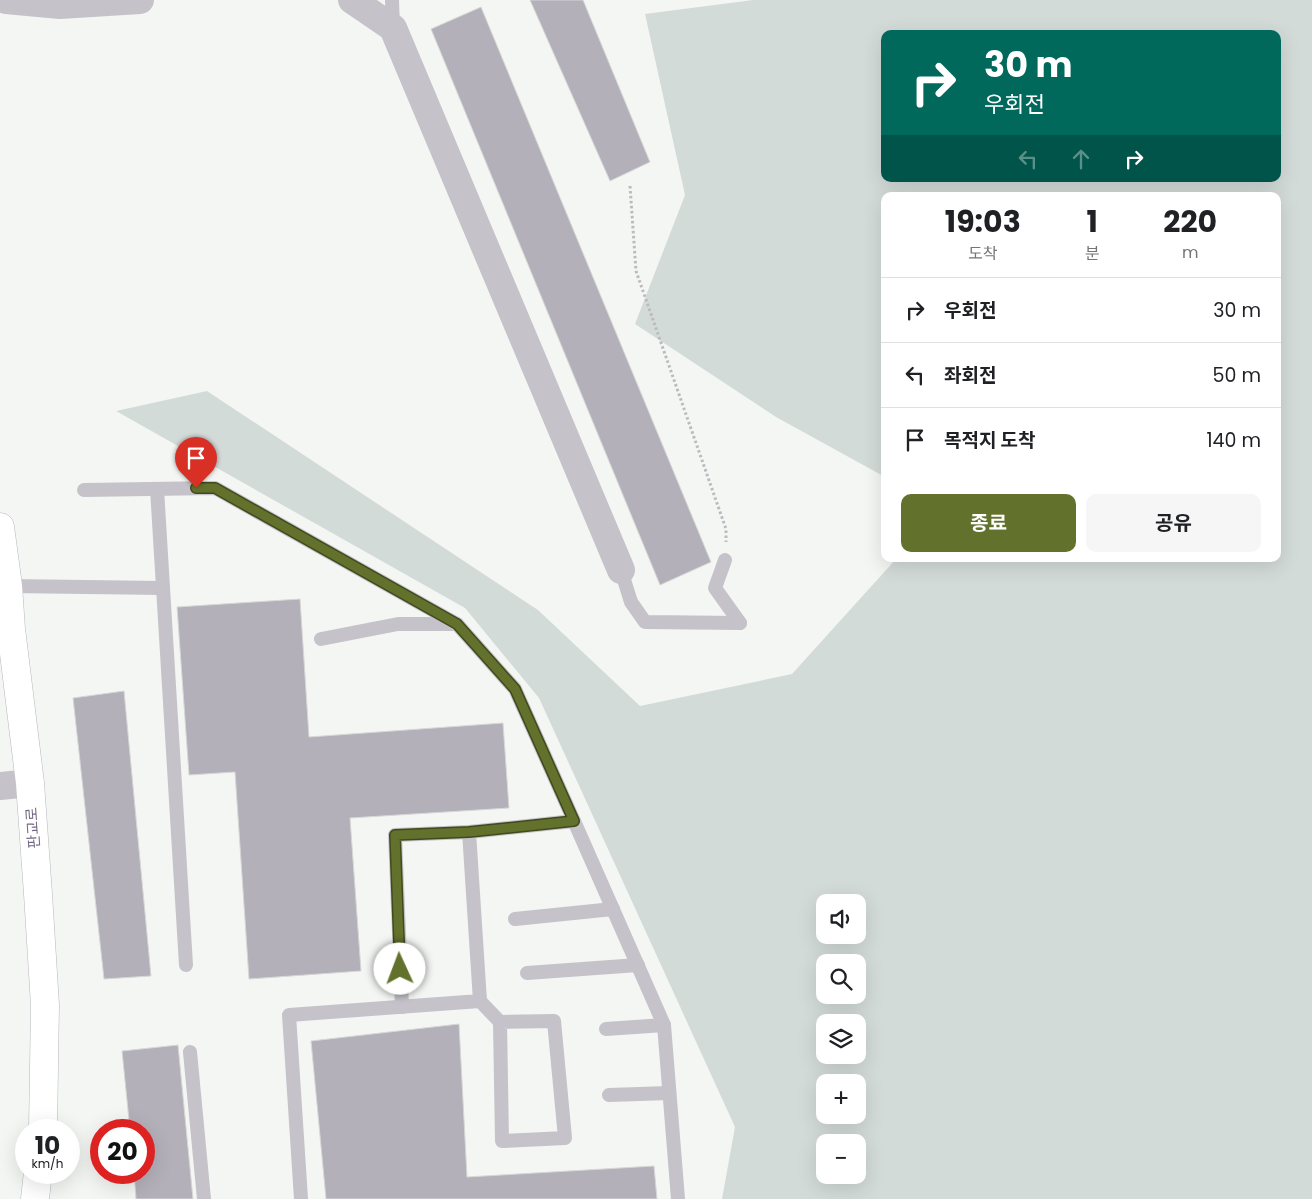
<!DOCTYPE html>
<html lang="ko">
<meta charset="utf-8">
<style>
body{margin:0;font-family:Poppins,"Noto Sans KR",sans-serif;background:#f6f6f6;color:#202124;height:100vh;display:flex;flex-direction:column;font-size:19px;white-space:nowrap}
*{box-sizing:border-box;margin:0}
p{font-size:16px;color:#757577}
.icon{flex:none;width:28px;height:28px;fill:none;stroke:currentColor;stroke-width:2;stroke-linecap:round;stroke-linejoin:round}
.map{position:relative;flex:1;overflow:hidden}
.panel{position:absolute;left:881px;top:192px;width:400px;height:370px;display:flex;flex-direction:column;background:#fff;border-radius:10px;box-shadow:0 5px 20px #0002}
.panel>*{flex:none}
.guide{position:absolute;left:881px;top:30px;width:400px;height:152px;border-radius:10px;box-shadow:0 5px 20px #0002;background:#00695c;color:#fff;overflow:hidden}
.fabs{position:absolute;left:816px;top:894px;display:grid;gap:10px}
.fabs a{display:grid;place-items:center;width:50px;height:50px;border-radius:10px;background:#fff;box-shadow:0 5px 20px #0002;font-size:25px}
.speed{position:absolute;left:15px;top:1119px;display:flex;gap:10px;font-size:25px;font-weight:700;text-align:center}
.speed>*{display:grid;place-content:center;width:65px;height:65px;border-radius:50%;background:#fff;box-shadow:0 5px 20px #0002;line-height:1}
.speed small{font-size:12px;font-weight:400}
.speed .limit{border:8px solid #d22;background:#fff;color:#111}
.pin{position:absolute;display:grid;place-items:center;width:42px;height:42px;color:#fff;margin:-51px -21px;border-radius:50% 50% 50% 0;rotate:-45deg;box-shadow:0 0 5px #0007}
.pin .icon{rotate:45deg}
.me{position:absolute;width:55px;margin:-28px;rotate:358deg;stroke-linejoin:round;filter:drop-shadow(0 0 4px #0008)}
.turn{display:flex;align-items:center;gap:18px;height:105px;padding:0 20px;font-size:22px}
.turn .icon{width:65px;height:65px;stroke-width:2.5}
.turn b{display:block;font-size:35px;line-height:42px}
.lanes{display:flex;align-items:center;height:48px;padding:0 20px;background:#0003;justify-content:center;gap:25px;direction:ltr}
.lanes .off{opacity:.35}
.eta{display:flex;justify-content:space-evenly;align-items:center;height:85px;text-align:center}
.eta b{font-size:30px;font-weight:700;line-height:35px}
.action{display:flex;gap:10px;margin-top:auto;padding:10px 20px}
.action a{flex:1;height:58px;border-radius:10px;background:#62722c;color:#fff;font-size:20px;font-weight:700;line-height:58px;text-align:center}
.action a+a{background:#f6f6f6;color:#202124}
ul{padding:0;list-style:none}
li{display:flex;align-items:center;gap:15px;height:65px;padding:0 20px;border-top:1px solid #e0e0e0}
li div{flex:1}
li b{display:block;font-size:19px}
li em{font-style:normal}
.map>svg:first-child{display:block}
</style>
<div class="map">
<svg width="1312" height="1199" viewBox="0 0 1312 1199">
<rect width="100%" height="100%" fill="#f4f6f4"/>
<!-- green -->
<path fill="#d3dbd8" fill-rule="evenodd" d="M753 0H1312V1199H722L735 1127 539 698 465 608 116 411 207 391 538 610 640 706 792 674 896 559H1278V196H885V477L776 417 635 324 685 195 645 14ZM885 34H1278V179H885ZM858 902V935H825V902ZM858 962V995H825V962ZM825 1022H858V1055H825ZM825 1082H858V1115H825ZM858 1142V1175H825V1142Z"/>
<!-- building -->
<g fill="#b3b0ba" stroke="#d6d8d6">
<polygon points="530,0 583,0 650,162 610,181"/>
<polygon points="481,7 711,562 660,585 431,29"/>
<polygon points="300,599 309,737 503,723 509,808 350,818 361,971 249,979 235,772 189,775 177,607"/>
<polygon points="124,691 151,976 104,979 73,698"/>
<polygon points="459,1024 467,1177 654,1166 657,1199 326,1199 311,1041"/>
<polygon points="178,1045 193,1199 136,1199 134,1172 144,1172 144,1130 130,1130 122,1051"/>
</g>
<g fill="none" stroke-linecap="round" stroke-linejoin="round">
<defs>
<g id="secondary">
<polyline points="0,527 8,586 11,629 30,783 38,894 45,1005 43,1130"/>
<polyline points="35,1199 38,1172"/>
</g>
</defs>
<!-- secondary casing -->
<use href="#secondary" stroke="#b8b5bd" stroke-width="29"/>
<!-- path -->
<polyline stroke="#bcbabf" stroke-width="3" stroke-dasharray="2.5 2.5" stroke-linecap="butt" points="630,186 636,271 726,529 726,542"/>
<!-- lane -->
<g stroke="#c5c2c9" stroke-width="14">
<polyline points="392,0 393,28"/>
<polyline points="157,489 186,965"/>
<polyline points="84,490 215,488 457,624 515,689 574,821 469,832 480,1001 289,1015 301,1199"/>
<polyline points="725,560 715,588 740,623"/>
<polyline points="621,570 631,602 645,622 740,623"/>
<polyline points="8,586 163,588"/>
<polyline points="321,639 398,624 457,624"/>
<polyline points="574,821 664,1025 678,1199"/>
<polyline points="515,919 613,909"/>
<polyline points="527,973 638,965"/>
<polyline points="480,1001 500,1022 554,1021 565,1138 502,1141 500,1022"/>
<polyline points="402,1007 395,835 469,832"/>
<polyline points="606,1029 664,1025"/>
<polyline points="190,1052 204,1199"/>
<polyline points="609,1095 669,1093"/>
</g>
<!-- street -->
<g stroke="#c5c2c9" stroke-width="28">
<polyline points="6,0 60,5 140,0"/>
<polyline points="352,0 393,28 621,570"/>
<polyline points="0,786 30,783"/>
</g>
<!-- secondary -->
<use href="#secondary" stroke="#fff" stroke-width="28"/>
</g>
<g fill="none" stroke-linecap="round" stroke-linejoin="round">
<defs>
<polyline id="route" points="196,488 215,488 457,624 515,689 574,821 469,832 395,835 400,969"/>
</defs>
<!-- route casing -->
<use href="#route" stroke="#404a1d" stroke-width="12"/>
<!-- route -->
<use href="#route" stroke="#62722c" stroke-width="9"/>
</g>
<g text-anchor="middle" stroke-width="5" stroke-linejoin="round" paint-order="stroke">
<!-- street labels -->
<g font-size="15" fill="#736882" stroke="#fff">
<text transform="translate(33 828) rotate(-94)" y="5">판교로</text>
</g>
</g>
</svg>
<div class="fabs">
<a><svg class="icon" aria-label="sound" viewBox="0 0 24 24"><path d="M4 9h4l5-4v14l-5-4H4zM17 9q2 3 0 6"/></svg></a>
<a><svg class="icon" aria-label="search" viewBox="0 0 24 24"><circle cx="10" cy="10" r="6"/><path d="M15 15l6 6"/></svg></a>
<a><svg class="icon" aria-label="layers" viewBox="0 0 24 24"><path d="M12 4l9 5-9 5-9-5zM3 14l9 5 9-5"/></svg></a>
<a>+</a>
<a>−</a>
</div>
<div class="speed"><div>10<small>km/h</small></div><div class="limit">20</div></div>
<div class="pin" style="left:196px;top:488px;background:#d93025"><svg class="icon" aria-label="arrive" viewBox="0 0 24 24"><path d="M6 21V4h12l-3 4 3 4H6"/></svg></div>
<svg class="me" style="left:400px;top:969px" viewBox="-20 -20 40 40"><circle r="19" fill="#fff"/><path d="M0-13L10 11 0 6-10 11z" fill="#62722c"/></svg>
<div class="guide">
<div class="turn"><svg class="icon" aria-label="right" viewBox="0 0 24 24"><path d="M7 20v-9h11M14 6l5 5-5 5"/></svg><div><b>30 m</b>우회전</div></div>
<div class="lanes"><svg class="icon off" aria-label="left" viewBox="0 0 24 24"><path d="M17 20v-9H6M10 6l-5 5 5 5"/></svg><svg class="icon off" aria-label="ahead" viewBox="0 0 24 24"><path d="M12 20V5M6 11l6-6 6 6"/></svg><svg class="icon" aria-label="right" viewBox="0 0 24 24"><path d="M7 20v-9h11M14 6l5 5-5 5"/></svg></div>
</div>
<section class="panel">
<div class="eta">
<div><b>19:03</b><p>도착</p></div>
<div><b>1</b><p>분</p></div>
<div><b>220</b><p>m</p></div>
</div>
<ul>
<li><svg class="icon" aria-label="right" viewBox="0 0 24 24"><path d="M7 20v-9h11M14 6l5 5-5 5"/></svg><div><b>우회전</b></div><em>30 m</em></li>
<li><svg class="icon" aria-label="left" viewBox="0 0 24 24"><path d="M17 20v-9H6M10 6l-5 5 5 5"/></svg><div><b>좌회전</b></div><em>50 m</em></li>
<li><svg class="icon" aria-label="arrive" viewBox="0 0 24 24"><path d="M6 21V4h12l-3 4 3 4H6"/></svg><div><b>목적지 도착</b></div><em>140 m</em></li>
</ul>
<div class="action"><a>종료</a><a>공유</a></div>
</section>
</div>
